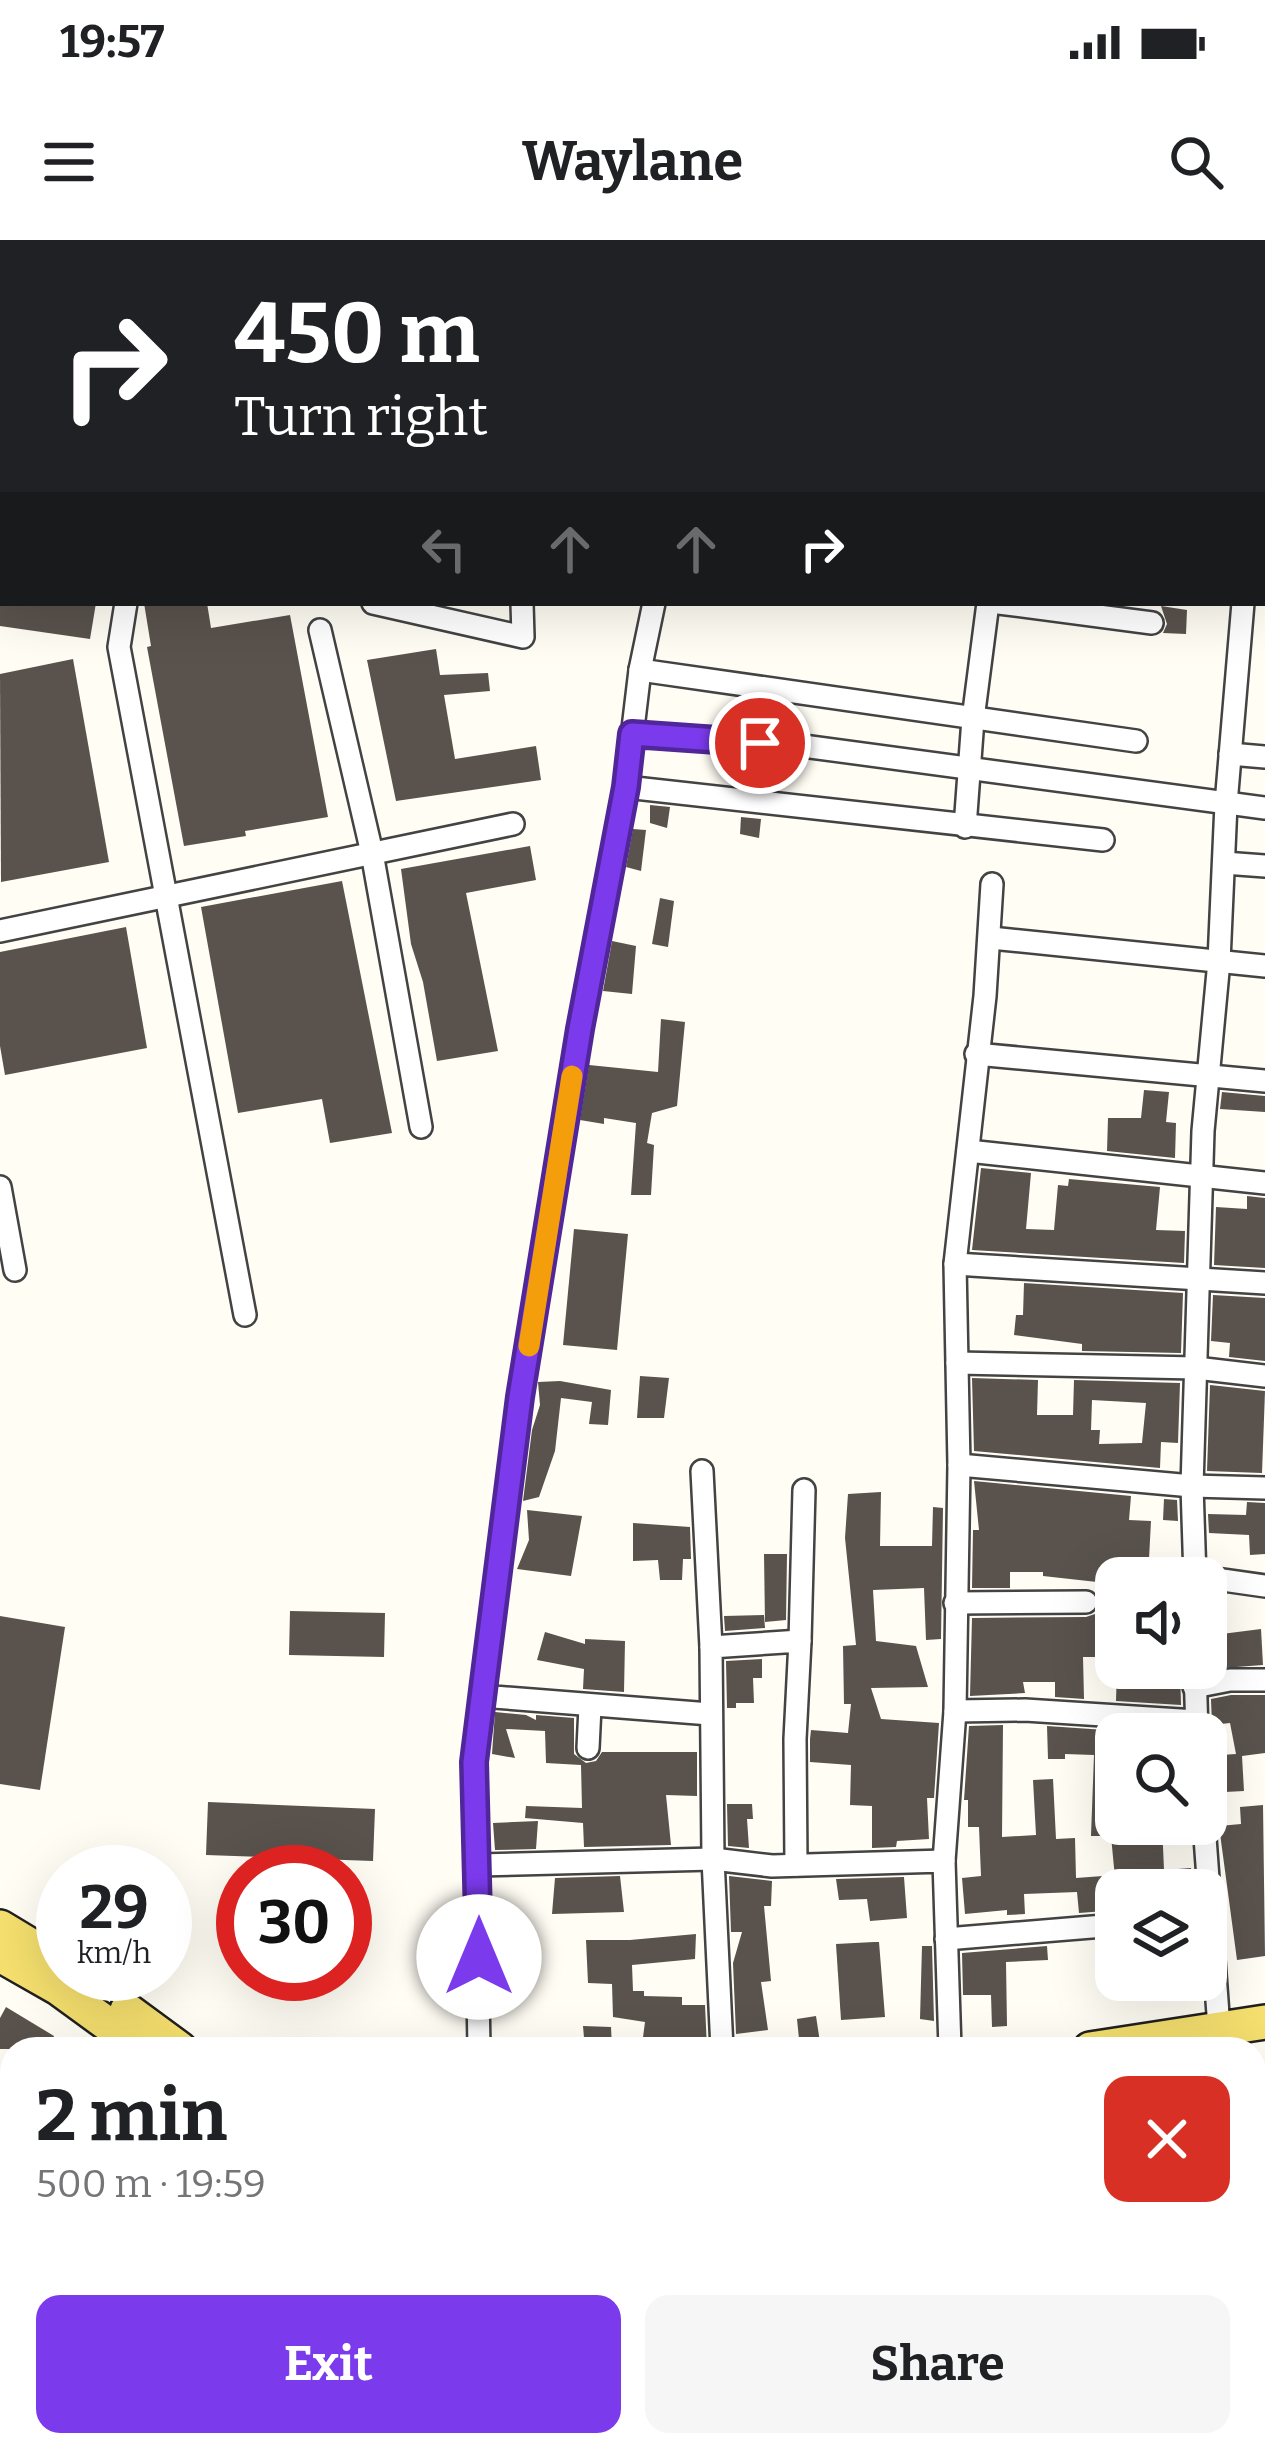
<!DOCTYPE html>
<meta charset="utf-8">
<style>
body{margin:0;font-family:Bitter,serif;background:#f6f6f6;color:#202124;height:100vh;display:flex;flex-direction:column;font-size:45px;white-space:nowrap}
*{box-sizing:border-box;margin:0}
p{font-size:39px;color:#757577}
.icon{flex:none;width:66px;height:66px;fill:none;stroke:currentColor;stroke-width:2;stroke-linecap:round;stroke-linejoin:round}
.map{position:relative;flex:1;overflow:hidden}
.sheet{position:absolute;left:0px;top:1797px;width:1266px;height:420px;display:flex;flex-direction:column;background:#fff;border-radius:36px 36px 0 0;box-shadow:0 12px 48px #0002}
.sheet>*{flex:none}
.top-card{position:absolute;left:0px;top:0px;width:1266px;height:366px;box-shadow:0 12px 48px #0002;background:#202124;color:#fff;overflow:hidden}
.tools{position:absolute;left:1095px;top:1317px;display:grid;gap:24px}
.tools a{display:grid;place-items:center;width:132px;height:132px;border-radius:24px;background:#fff;box-shadow:0 12px 48px #0002;font-size:60px}
.speed{position:absolute;left:36px;top:1605px;display:flex;gap:24px;font-size:60px;font-weight:700;text-align:center}
.speed>*{display:grid;place-content:center;width:156px;height:156px;border-radius:50%;background:#fff;box-shadow:0 12px 48px #0002;line-height:1}
.speed small{font-size:30px;font-weight:400}
.speed .limit{border:18px solid #d22;background:#fff;color:#111}
.pin{position:absolute;display:grid;place-items:center;width:102px;height:102px;color:#fff;margin:-51px;border:6px solid #fff;border-radius:50%;box-shadow:0 3px 12px #0007}
.me{position:absolute;width:132px;margin:-66px;rotate:0deg;stroke-linejoin:round;filter:drop-shadow(0 0 9px #0008)}
.turn{display:flex;align-items:center;gap:42px;height:252px;padding:0 36px;font-size:54px}
.turn .icon{width:156px;height:156px;stroke-width:2.5}
.turn b{display:block;font-size:84px;line-height:102px}
.lanes{display:flex;align-items:center;height:114px;padding:0 36px;background:#0003;justify-content:center;gap:60px;direction:ltr}
.lanes .off{opacity:.35}
.round{display:grid;place-items:center;flex:none;width:126px;height:126px;border-radius:24px;background:#f6f6f6}
.headline{display:flex;align-items:center;justify-content:space-between;height:204px;padding:0 36px}
h1{font-size:72px;font-weight:700;line-height:90px}
.cta{display:flex;gap:24px;margin-top:auto;padding:24px 36px}
.cta a{flex:1;height:138px;border-radius:24px;background:#7c3aed;color:#fff;font-size:48px;font-weight:700;line-height:138px;text-align:center}
.cta a+a{background:#f6f6f6;color:#202124}
.status{display:flex;justify-content:space-between;align-items:center;height:84px;padding:0 60px;background:#fff;direction:ltr}
.status svg{height:33px;fill:currentColor}
header{display:flex;justify-content:space-between;align-items:center;height:156px;padding:0 36px;background:#fff;font-size:54px;font-weight:700}
.map>svg:first-child{display:block}
</style>
<div class="status"><b>19:57</b><svg viewBox="0 0 49 12"><path d="M0 12V9h3v3zM5 12V6h3v6zM10 12V3h3v9zM15 12V0h3v12zM26 1h20v11H26zM47 4h2v5h-2z"/></svg></div>
<header><svg class="icon" aria-label="menu" viewBox="0 0 24 24"><path d="M4 6h16M4 12h16M4 18h16"/></svg>Waylane<svg class="icon" aria-label="search" viewBox="0 0 24 24"><circle cx="10" cy="10" r="6"/><path d="M15 15l6 6"/></svg></header>
<div class="map">
<svg width="1265" height="2217" viewBox="0 0 1265 2217">
<rect width="100%" height="100%" fill="#fffdf4"/>
<!-- building -->
<g fill="#59524d" fill-rule="evenodd">
<polygon points="0,363 96,363 90,399 0,386"/>
<polygon points="144,363 207,363 211,388 290,375 328,577 245,591 246,596 184,606 147,407 151,406"/>
<polygon points="1161,366 1187,370 1186,394 1163,393 1167,384"/>
<polygon points="436,409 440,435 488,433 490,451 444,455 455,519 536,506 541,540 396,561 367,420"/>
<polygon points="73,419 109,622 1,642 0,434"/>
<polygon points="650,565 670,567 667,588 650,583"/>
<polygon points="741,577 761,579 759,598 740,594"/>
<polygon points="633,589 646,590 641,631 626,627"/>
<polygon points="530,606 536,640 466,653 498,811 437,821 423,742 411,704 401,629"/>
<polygon points="342,641 392,893 330,903 322,859 238,873 201,667"/>
<polygon points="660,658 674,661 668,707 652,704"/>
<polygon points="126,687 147,808 5,835 0,806 0,712"/>
<polygon points="612,701 636,706 632,754 603,751"/>
<polygon points="661,779 685,782 677,866 652,873 647,903 654,905 651,955 631,955 636,883 604,878 604,884 580,880 589,825 658,832"/>
<polygon points="1144,850 1169,852 1166,882 1176,883 1175,918 1107,911 1108,878 1141,878"/>
<polygon points="1222,852 1265,856 1265,872 1220,869"/>
<polygon points="981,928 1031,933 1026,989 1054,990 1058,945 1068,946 1069,939 1160,947 1156,990 1185,991 1184,1023 972,1010"/>
<polygon points="1247,956 1265,958 1265,1028 1214,1025 1216,967 1247,969"/>
<polygon points="574,989 628,994 617,1110 563,1105"/>
<polygon points="1024,1043 1183,1053 1181,1113 1082,1111 1082,1104 1014,1095 1016,1075 1023,1075"/>
<polygon points="1213,1055 1265,1058 1265,1121 1229,1117 1230,1103 1211,1101"/>
<polygon points="640,1136 669,1138 664,1178 637,1178"/>
<path d="M972 1138 1038 1140 1037 1175H1073L1074 1140 1180 1143 1178 1203 1161 1202 1160 1228 974 1211ZM1092 1160 1146 1163 1142 1203 1099 1204 1100 1190H1091Z"/>
<polygon points="560,1141 611,1150 608,1185 589,1184 592,1162 561,1158 555,1211 539,1257 523,1261 532,1190 540,1165 538,1142"/>
<polygon points="1210,1145 1265,1151 1262,1233 1207,1231"/>
<polygon points="974,1241 1131,1256 1129,1280 1151,1281 1148,1338 1116,1338 1116,1417 1083,1417 1084,1459 1055,1457 1055,1442 1023,1442 1025,1453 970,1456 972,1378 1086,1377 1095,1374 1101,1363 1097,1342 1043,1336 1043,1332 1010,1332 1010,1348 972,1348 973,1290 979,1290"/>
<polygon points="881,1252 880,1306 932,1306 933,1267 943,1268 941,1399 926,1400 924,1348 873,1350 876,1401 916,1406 928,1447 871,1448 881,1479 939,1483 934,1558 927,1558 929,1599 897,1601 896,1607 872,1608 872,1566 850,1565 851,1525 810,1522 810,1499 811,1490 848,1493 851,1464 844,1464 843,1406 856,1405 845,1298 848,1254"/>
<polygon points="1164,1259 1177,1260 1178,1281 1163,1280"/>
<polygon points="1247,1262 1265,1263 1265,1314 1250,1315 1249,1295 1209,1293 1208,1274 1246,1275"/>
<polygon points="527,1270 582,1276 571,1336 517,1329 529,1300"/>
<polygon points="633,1283 690,1287 691,1319 683,1319 682,1340 660,1340 658,1320 633,1321"/>
<polygon points="764,1314 787,1314 786,1380 765,1382"/>
<polygon points="290,1371 385,1373 384,1417 289,1415"/>
<polygon points="764,1375 765,1388 725,1391 724,1376"/>
<polygon points="0,1376 65,1387 40,1550 0,1544"/>
<polygon points="1261,1389 1263,1425 1210,1429 1206,1396"/>
<polygon points="545,1392 585,1404 585,1399 625,1401 624,1452 583,1449 584,1429 537,1420"/>
<polygon points="762,1419 762,1438 753,1438 754,1463 736,1463 736,1468 727,1468 726,1421"/>
<polygon points="1117,1428 1180,1428 1181,1465 1116,1461"/>
<polygon points="1231,1455 1265,1455 1265,1513 1242,1516 1244,1551 1206,1553 1206,1516 1236,1514 1230,1483 1212,1485 1211,1459"/>
<polygon points="495,1472 526,1475 536,1480 536,1475 574,1478 574,1514 586,1523 596,1521 602,1512 697,1512 697,1556 666,1555 671,1605 584,1607 583,1583 525,1578 526,1566 582,1568 581,1525 546,1523 545,1491 506,1489 515,1518 492,1514"/>
<polygon points="1003,1485 1002,1597 1036,1595 1033,1540 1053,1539 1056,1599 1075,1598 1076,1638 1103,1636 1105,1671 1079,1673 1077,1652 1024,1654 1025,1674 1007,1675 1007,1670 965,1674 962,1638 981,1636 979,1587 968,1587 968,1560 964,1560 969,1486"/>
<polygon points="1047,1486 1164,1494 1116,1494 1116,1584 1162,1584 1164,1630 1191,1628 1193,1650 1140,1650 1139,1635 1115,1638 1111,1596 1091,1596 1094,1515 1065,1514 1065,1519 1048,1519"/>
<polygon points="208,1562 375,1569 373,1621 206,1615"/>
<polygon points="727,1564 752,1564 753,1579 747,1579 749,1608 728,1606"/>
<polygon points="1263,1565 1265,1716 1237,1720 1219,1586 1241,1584 1240,1567"/>
<polygon points="538,1581 536,1609 495,1610 493,1583"/>
<polygon points="620,1636 624,1672 552,1674 555,1638"/>
<polygon points="729,1636 772,1641 771,1666 764,1666 771,1741 761,1742 768,1790 736,1794 733,1723 742,1692 731,1692"/>
<polygon points="904,1637 907,1678 870,1681 867,1659 839,1660 836,1639"/>
<polygon points="696,1694 695,1719 632,1725 633,1751 644,1751 644,1756 682,1757 682,1765 705,1765 707,1809 642,1805 645,1782 613,1777 612,1744 588,1743 586,1700 630,1700"/>
<polygon points="874,1702 879,1702 885,1777 841,1780 836,1704"/>
<polygon points="922,1706 932,1706 934,1781 920,1779"/>
<polygon points="1047,1706 1048,1720 1006,1722 1007,1786 992,1787 991,1755 963,1755 962,1713"/>
<polygon points="1178,1740 1200,1740 1202,1754 1179,1756"/>
<polygon points="6,1767 54,1796 48,1809 0,1809 0,1778"/>
<polygon points="816,1776 821,1809 800,1809 797,1779"/>
<polygon points="583,1786 611,1787 612,1809 585,1809"/>
</g>
<g fill="none" stroke-linecap="round" stroke-linejoin="round">
<defs>
<g id="minor">
<polyline points="259,0 272,3"/>
<polyline points="186,3 187,0"/>
<polyline points="723,3 723,0"/>
<polyline points="1028,3 1028,0"/>
<polyline points="1260,3 1260,0"/>
<polyline points="0,60 3,61"/>
<polyline points="0,171 3,172"/>
<polyline points="0,281 3,282"/>
<polyline points="1263,308 1265,308"/>
<polyline points="126,363 119,407 245,1075"/>
<polyline points="373,363 523,397 522,363"/>
<polyline points="999,363 1152,383"/>
<polyline points="320,390 372,613 421,887"/>
<polyline points="640,430 1136,501"/>
<polyline points="633,494 803,506 1265,568"/>
<polyline points="1230,514 1265,517"/>
<polyline points="626,547 1103,600"/>
<polyline points="965,587 973,479 988,363"/>
<polyline points="1224,623 1265,626"/>
<polyline points="0,691 513,584"/>
<polyline points="991,698 1265,726"/>
<polyline points="976,814 1265,841"/>
<polyline points="968,911 1265,943"/>
<polyline points="0,947 15,1030"/>
<polyline points="955,1024 1265,1043"/>
<polyline points="957,1123 1196,1128 1265,1136"/>
<polyline points="959,1225 1192,1246 1265,1248"/>
<polyline points="702,1231 711,1407"/>
<polyline points="1195,1336 1265,1346"/>
<polyline points="1195,1338 1192,1246 1203,891 1219,721 1226,564 1243,363"/>
<polyline points="955,1363 1086,1362"/>
<polyline points="800,1401 804,1250"/>
<polyline points="1195,1428 1197,1493"/>
<polyline points="1194,1447 1230,1440 1265,1440"/>
<polyline points="483,1450 494,1457 710,1474"/>
<polyline points="955,1471 1025,1470 1196,1481"/>
<polyline points="588,1508 590,1467"/>
<polyline points="1204,1584 1219,1788"/>
<polyline points="944,1621 955,1471 959,1225 955,1024 985,756 992,644"/>
<polyline points="478,1625 713,1619 772,1626 944,1621 950,1809"/>
<polyline points="946,1699 1116,1685"/>
<polyline points="479,1809 474,1522 483,1450 520,1158 580,789 626,547 640,430 654,363"/>
<polyline points="722,1809 713,1619 711,1407 800,1401 795,1499 796,1625"/>
<polyline points="0,2076 12,2074"/>
<polyline points="507,2205 546,2217"/>
<polyline points="887,2205 923,2217"/>
<polyline points="342,2209 374,2205"/>
<polyline points="249,2217 250,2205"/>
<polyline points="572,2217 573,2205"/>
<polyline points="864,2217 866,2205"/>
</g>
<g id="primary">
<polyline points="0,1687 63,1725"/>
<polyline points="0,1715 58,1748 142,1809"/>
<polyline points="127,1770 180,1809"/>
<polyline points="1090,1809 1265,1782"/>
</g>
</defs>
<!-- minor casing -->
<use href="#minor" stroke="#434343" stroke-width="26"/>
<!-- primary casing -->
<use href="#primary" stroke="#212121" stroke-width="38"/>
<!-- minor -->
<use href="#minor" stroke="#fff" stroke-width="21"/>
<!-- primary -->
<use href="#primary" stroke="#f5df6e" stroke-width="33"/>
</g>
<g fill="none" stroke-linecap="round" stroke-linejoin="round">
<defs>
<polyline id="route" points="479,1717 474,1522 483,1450 520,1157 580,789 626,547 632,494 760,503"/>
</defs>
<!-- route casing -->
<use href="#route" stroke="#51269a" stroke-width="30"/>
<!-- route -->
<use href="#route" stroke="#7c3aed" stroke-width="21"/>
<!-- slow -->
<polyline stroke="#f59e0b" stroke-width="21" points="529,1106 572,836"/>
</g>
</svg>
<div class="tools">
<a><svg class="icon" aria-label="sound" viewBox="0 0 24 24"><path d="M4 9h4l5-4v14l-5-4H4zM17 9q2 3 0 6"/></svg></a>
<a><svg class="icon" aria-label="search" viewBox="0 0 24 24"><circle cx="10" cy="10" r="6"/><path d="M15 15l6 6"/></svg></a>
<a><svg class="icon" aria-label="layers" viewBox="0 0 24 24"><path d="M12 4l9 5-9 5-9-5zM3 14l9 5 9-5"/></svg></a>
</div>
<div class="speed"><div>29<small>km/h</small></div><div class="limit">30</div></div>
<div class="pin" style="left:760px;top:503px;background:#d93025"><svg class="icon" aria-label="arrive" viewBox="0 0 24 24"><path d="M6 21V4h12l-3 4 3 4H6"/></svg></div>
<svg class="me" style="left:479px;top:1717px" viewBox="-20 -20 40 40"><circle r="19" fill="#fff"/><path d="M0-13L10 11 0 6-10 11z" fill="#7c3aed"/></svg>
<div class="top-card">
<div class="turn"><svg class="icon" aria-label="right" viewBox="0 0 24 24"><path d="M7 20v-9h11M14 6l5 5-5 5"/></svg><div><b>450 m</b>Turn right</div></div>
<div class="lanes"><svg class="icon off" aria-label="left" viewBox="0 0 24 24"><path d="M17 20v-9H6M10 6l-5 5 5 5"/></svg><svg class="icon off" aria-label="ahead" viewBox="0 0 24 24"><path d="M12 20V5M6 11l6-6 6 6"/></svg><svg class="icon off" aria-label="ahead" viewBox="0 0 24 24"><path d="M12 20V5M6 11l6-6 6 6"/></svg><svg class="icon" aria-label="right" viewBox="0 0 24 24"><path d="M7 20v-9h11M14 6l5 5-5 5"/></svg></div>
</div>
<section class="sheet">
<div class="headline"><div><h1>2 min</h1><p>500 m · 19:59</p></div><a class="round" style="background:#d93025;color:#fff"><svg class="icon" aria-label="close" viewBox="0 0 24 24"><path d="M6 6l12 12M18 6L6 18"/></svg></a></div>
<div class="cta"><a>Exit</a><a>Share</a></div>
</section>
</div>
